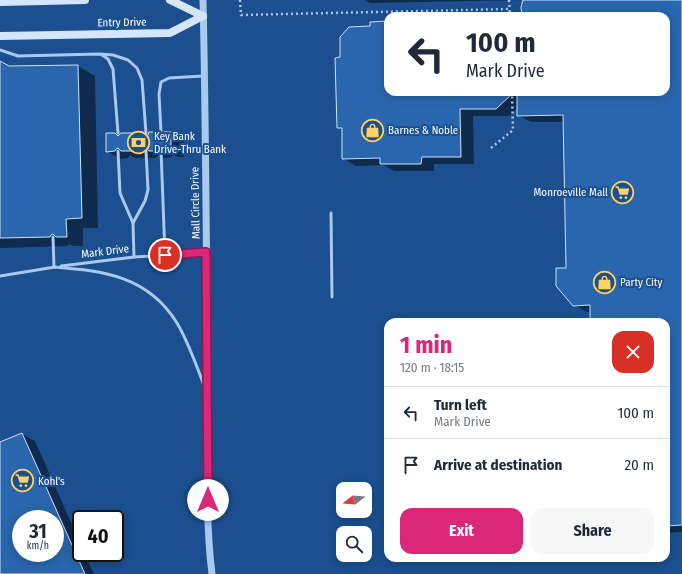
<!DOCTYPE html>
<meta charset="utf-8">
<style>
body{margin:0;font-family:"Fira Sans Condensed",sans-serif;background:#f6f6f7;color:#1f2937;height:100vh;display:flex;flex-direction:column;font-size:15px;white-space:nowrap}
*{box-sizing:border-box;margin:0}
p{font-size:13px;color:#747a83}
.icon{flex:none;width:22px;height:22px;fill:none;stroke:currentColor;stroke-width:2;stroke-linecap:round;stroke-linejoin:round}
.map{position:relative;flex:1;overflow:hidden}
.panel{position:absolute;left:384px;top:318px;width:286px;height:244px;display:flex;flex-direction:column;background:#fff;border-radius:12px;box-shadow:0 2px 10px #0003}
.panel>*{flex:none}
.guide{position:absolute;left:384px;top:12px;width:286px;height:84px;border-radius:12px;box-shadow:0 2px 10px #0003;background:#fff;color:#1f2937;overflow:hidden}
.needle{width:26px;rotate:253deg}
.controls{position:absolute;left:336px;top:482px;display:grid;gap:8px}
.controls a{display:grid;place-items:center;width:36px;height:36px;border-radius:8px;background:#fff;box-shadow:0 2px 10px #0003;font-size:20px}
.speed{position:absolute;left:12px;top:510px;display:flex;gap:8px;font-size:20px;font-weight:700;text-align:center}
.speed>*{display:grid;place-content:center;width:52px;height:52px;border-radius:50%;background:#fff;box-shadow:0 2px 10px #0003;line-height:1}
.speed small{font-size:10px;font-weight:400}
.speed .limit{border:2px solid #111;border-radius:6px;background:#fff;color:#111}
.pin{position:absolute;display:grid;place-items:center;width:34px;height:34px;color:#fff;margin:-17px;border:2px solid #fff;border-radius:50%;box-shadow:0 1px 4px #0007}
.me{position:absolute;width:44px;margin:-22px;rotate:0deg;stroke-linejoin:round;filter:drop-shadow(0 0 3px #0008)}
.turn{display:flex;align-items:center;gap:14px;height:84px;padding:0 16px;font-size:18px}
.turn .icon{width:52px;height:52px;stroke-width:2.5}
.turn b{display:block;font-size:28px;line-height:34px}
.round{display:grid;place-items:center;flex:none;width:42px;height:42px;border-radius:12px;background:#f6f6f7}
.head{display:flex;align-items:center;justify-content:space-between;height:68px;padding:0 16px}
h1{font-size:24px;font-weight:700;line-height:30px;color:#db2777}
.button{display:flex;gap:8px;margin-top:auto;padding:8px 16px}
.button a{flex:1;height:46px;border-radius:12px;background:#db2777;color:#fff;font-size:16px;font-weight:700;line-height:46px;text-align:center}
.button a+a{background:#f6f6f7;color:#1f2937}
ul{padding:0;list-style:none}
li{display:flex;align-items:center;gap:12px;height:52px;padding:0 16px;border-top:1px solid #e0e1e3}
li div{flex:1}
li b{display:block;font-size:15px}
li em{font-style:normal}
.map>svg:first-child{display:block}
</style>
<div class="map">
<svg width="682" height="574" viewBox="0 0 682 574">
<rect width="100%" height="100%" fill="#1b4f8f"/>
<!-- shadow -->
<g fill="#0007" fill-rule="evenodd">
<polygon points="365,0 682,0 682,532 666,533 666,322 591,322 591,312 587,312 574,305 567,269 564,122 531,122 518,115 518,108 509,116 473,116 474,164 434,164 434,171 394,171 384,165 356,166 343,158 343,130 338,127 341,58 371,27 388,22 388,92 666,92 666,16 525,16 525,0 370,3"/>
<polygon points="0,61 9,67 78,66 95,76 98,228 83,228 83,246 74,246 69,244 67,246 0,248"/>
<polygon points="171,133 184,140 184,157 178,157 173,155 171,157 163,158 159,155 156,158 135,158 130,155 128,158 120,159 107,151 119,137 143,134 148,136 162,136"/>
<path d="M22 434 35 441 81 545V553H84L94 574H0V443ZM21 519H55V553H21Z"/>
</g>
<!-- building -->
<g fill="#2a66ad" stroke="#cfe3fa" fill-rule="evenodd">
<polygon points="523,0 682,0 682,525 666,526 666,322 590,322 590,305 573,306 556,286 556,268 566,268 563,115 517,116 517,92 666,92 666,16 522,16 521,7"/>
<polygon points="388,21 388,92 514,92 496,109 460,109 461,157 422,157 421,164 380,164 380,158 342,159 342,128 337,128 335,58 340,57 340,37 349,27 370,26 370,22"/>
<polygon points="0,61 9,66 78,65 82,218 66,219 67,237 56,237 53,234 51,235 50,237 0,238"/>
<polygon points="149,132 158,132 161,135 164,132 171,132 171,150 164,150 161,147 159,148 158,151 149,151 146,148 143,151 121,151 118,148 116,149 115,151 106,152 106,133 115,133 118,136 121,133 143,133 146,136 148,135"/>
<path d="M22 433 55 507 85 574H0V442ZM21 519H55V553H21Z"/>
</g>
<g fill="none" stroke-linecap="round" stroke-linejoin="round">
<!-- path -->
<g stroke="#a9c9ee" stroke-width="2.5" stroke-dasharray="2 3" stroke-linecap="butt">
<polyline points="240,0 241,15 510,9"/>
<polyline points="509,0 510,16"/>
<polyline points="491,148 513,130 512,92"/>
</g>
<!-- service -->
<g stroke="#a9c9ee" stroke-width="3">
<polyline points="0,50 18,56 99,54 113,55 128,60 137,68 142,80 146,133"/>
<polyline points="102,55 108,59 113,69 118,133"/>
<polyline points="161,132 159,94 161,82 169,78 203,76"/>
<polyline points="161,150 165,255"/>
<polyline points="118,151 120,193 133,223 134,257"/>
<polyline points="331,213 332,297"/>
<polyline points="133,223 145,201 148,190 146,151"/>
<polyline points="53,237 54,267"/>
<polyline points="61,266 134,257 206,253"/>
<path d="M54 267C104 271 148 276 177 323 189 343 197 368 206 390"/>
<polyline points="0,276 55,267"/>
</g>
<!-- tertiary -->
<path stroke="#a9c9ee" stroke-width="7" d="M203 0C206 127 206 254 208 381 209 445 204 510 212 574"/>
<!-- secondary -->
<g stroke="#d6e6fa" stroke-width="8">
<polyline points="170,0 203,16"/>
<polyline points="0,2 85,0"/>
<polyline points="0,36 170,33 203,16"/>
</g>
</g>
<g fill="none" stroke-linecap="round" stroke-linejoin="round">
<defs>
<polyline id="route" points="165,255 206,252 208,500"/>
</defs>
<!-- route casing -->
<use href="#route" stroke="#8e194d" stroke-width="10"/>
<!-- route -->
<use href="#route" stroke="#db2777" stroke-width="7"/>
</g>
<!-- icons -->
<defs>
<symbol id="shop-ring" viewBox="-11 -11 22 22"><circle r="9.5" fill="#1b4f8f" stroke="#ffd166" stroke-width="1.5"/><path d="M-5-2.5h2.3a2.7 3.5 0 0 1 5.4 0H5L5.5 6h-11ZM-1.5-2.5h3a1.5 2.3 0 0 0-3 0Z" fill="#ffd166"/></symbol>
<symbol id="bank-ring" viewBox="-11 -11 22 22"><circle r="9.5" fill="#1b4f8f" stroke="#ffd166" stroke-width="1.5"/><path d="M-6-4H6V4H-6ZM0-2.3a2.3 2.3 0 1 0 0 4.6a2.3 2.3 0 1 0 0-4.6Z" fill="#ffd166"/></symbol>
<symbol id="supermarket-ring" viewBox="-11 -11 22 22"><circle r="9.5" fill="#1b4f8f" stroke="#ffd166" stroke-width="1.5"/><path d="M-6-5.5h2.5l.6 2H6L4.5 2H-2.5L-4.4-4H-6ZM-1.5 3.2a1.3 1.3 0 1 0 .1 0ZM3 3.2a1.3 1.3 0 1 0 .1 0Z" fill="#ffd166"/></symbol>
</defs>
<g fill-rule="evenodd">
<use href="#shop-ring" x="360" y="118" width="25" height="25"/>
<use href="#bank-ring" x="126" y="130" width="25" height="25"/>
<use href="#supermarket-ring" x="610" y="180" width="25" height="25"/>
<use href="#shop-ring" x="592" y="270" width="25" height="25"/>
<use href="#supermarket-ring" x="10" y="468" width="25" height="25"/>
</g>
<g text-anchor="middle" stroke-width="4" stroke-linejoin="round" paint-order="stroke">
<!-- street labels -->
<g font-size="11" fill="#fff" stroke="#1b4f8f">
<text transform="translate(122 22) rotate(-1)" y="4">Entry Drive</text>
<text transform="translate(195 203) rotate(-91)" y="4">Mall Circle Drive</text>
<text transform="translate(105 251) rotate(-7)" y="4">Mark Drive</text>
</g>
<!-- poi labels -->
<g font-size="11" fill="#fff" stroke="#1b4f8f" text-anchor="start">
<text x="388" y="134">Barnes &amp; Noble</text>
<text x="154" y="140">Key Bank<tspan x="154" dy="13">Drive-Thru Bank</tspan></text>
<text x="608" y="196" text-anchor="end">Monroeville Mall</text>
<text x="620" y="286">Party City</text>
<text x="38" y="485">Kohl's</text>
</g>
</g>
</svg>
<div class="controls">
<a><svg class="needle" viewBox="-14 -14 28 28"><path d="M0-13l5 13h-10z" fill="#e53935"/><path d="M0 13l5-13h-10z" fill="#747a83"/></svg></a>
<a><svg class="icon" aria-label="search" viewBox="0 0 24 24"><circle cx="10" cy="10" r="6"/><path d="M15 15l6 6"/></svg></a>
</div>
<div class="speed"><div>31<small>km/h</small></div><div class="limit">40</div></div>
<div class="pin" style="left:165px;top:255px;background:#d93025"><svg class="icon" aria-label="arrive" viewBox="0 0 24 24"><path d="M6 21V4h12l-3 4 3 4H6"/></svg></div>
<svg class="me" style="left:208px;top:500px" viewBox="-20 -20 40 40"><circle r="19" fill="#fff"/><path d="M0-13L10 11 0 6-10 11z" fill="#db2777"/></svg>
<div class="guide">
<div class="turn"><svg class="icon" aria-label="left" viewBox="0 0 24 24"><path d="M17 20v-9H6M10 6l-5 5 5 5"/></svg><div><b>100 m</b>Mark Drive</div></div>
</div>
<section class="panel">
<div class="head"><div><h1>1 min</h1><p>120 m · 18:15</p></div><a class="round" style="background:#d93025;color:#fff"><svg class="icon" aria-label="close" viewBox="0 0 24 24"><path d="M6 6l12 12M18 6L6 18"/></svg></a></div>
<ul>
<li><svg class="icon" aria-label="left" viewBox="0 0 24 24"><path d="M17 20v-9H6M10 6l-5 5 5 5"/></svg><div><b>Turn left</b><p>Mark Drive</p></div><em>100 m</em></li>
<li><svg class="icon" aria-label="arrive" viewBox="0 0 24 24"><path d="M6 21V4h12l-3 4 3 4H6"/></svg><div><b>Arrive at destination</b></div><em>20 m</em></li>
</ul>
<div class="button"><a>Exit</a><a>Share</a></div>
</section>
</div>
